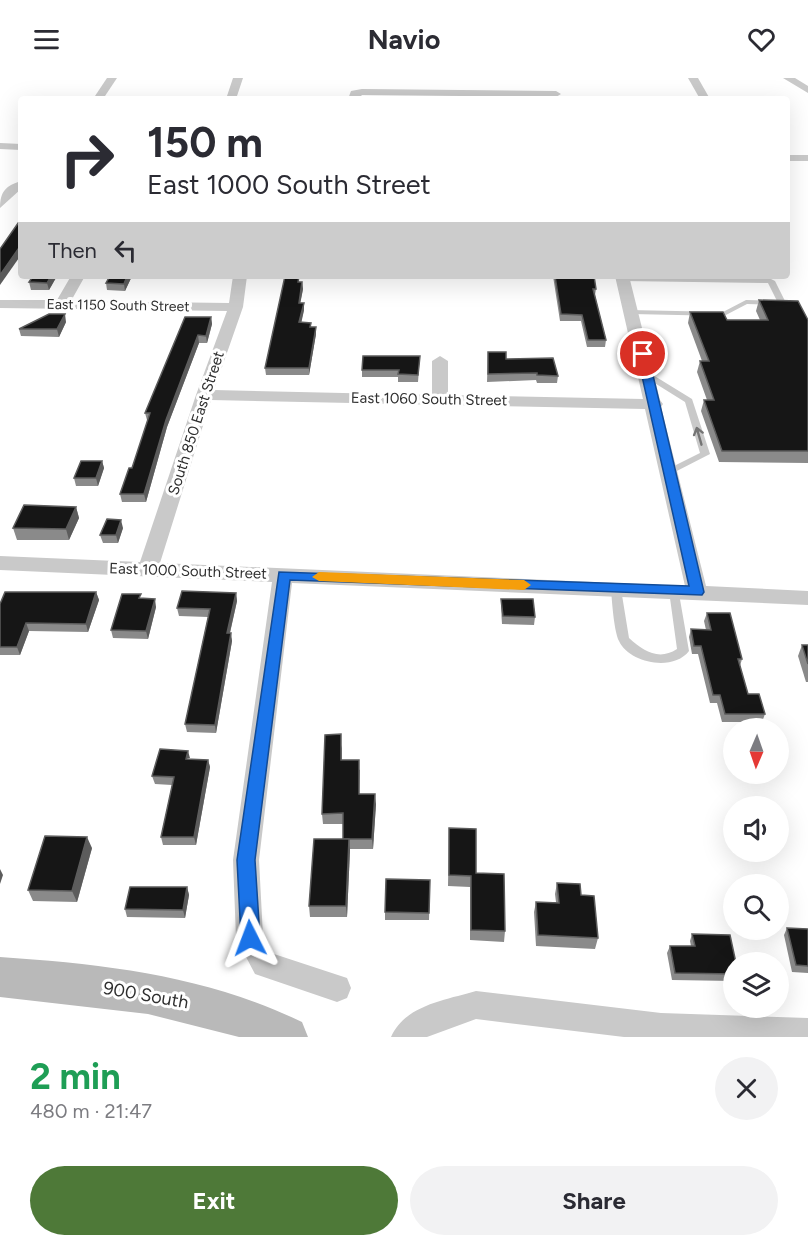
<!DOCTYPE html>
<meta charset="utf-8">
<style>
body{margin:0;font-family:Figtree,sans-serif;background:#f2f2f3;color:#2b2b33;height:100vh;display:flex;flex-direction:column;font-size:22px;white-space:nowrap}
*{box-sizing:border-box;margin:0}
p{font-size:20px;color:#7c7c81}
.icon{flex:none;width:33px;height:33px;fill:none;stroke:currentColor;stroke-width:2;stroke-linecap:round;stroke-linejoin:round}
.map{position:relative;height:959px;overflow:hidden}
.details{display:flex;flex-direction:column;background:#fff;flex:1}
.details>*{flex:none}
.hud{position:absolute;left:18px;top:18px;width:772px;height:183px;border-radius:6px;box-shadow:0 6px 24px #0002;background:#fff;color:#2b2b33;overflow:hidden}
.needle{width:39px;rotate:182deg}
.fabs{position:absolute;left:723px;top:640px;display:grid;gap:12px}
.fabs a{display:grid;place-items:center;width:66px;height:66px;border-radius:50%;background:#fff;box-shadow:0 6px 24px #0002;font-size:30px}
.pin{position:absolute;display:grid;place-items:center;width:51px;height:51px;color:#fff;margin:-26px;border:3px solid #fff;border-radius:50%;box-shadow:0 2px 6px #0007}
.me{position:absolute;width:66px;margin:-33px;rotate:357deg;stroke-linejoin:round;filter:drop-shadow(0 0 4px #0008)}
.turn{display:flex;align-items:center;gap:21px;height:126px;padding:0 30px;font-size:27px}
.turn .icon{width:78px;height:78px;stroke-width:2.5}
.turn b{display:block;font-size:42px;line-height:51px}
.then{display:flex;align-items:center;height:57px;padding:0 30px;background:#0003;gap:12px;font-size:22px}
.round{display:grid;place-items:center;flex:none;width:63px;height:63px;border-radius:32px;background:#f2f2f3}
.summary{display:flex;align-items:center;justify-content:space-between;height:102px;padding:0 30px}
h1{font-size:36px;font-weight:700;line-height:45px;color:#1e9e55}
.action{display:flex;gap:12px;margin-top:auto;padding:12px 30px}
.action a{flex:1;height:69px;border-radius:36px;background:#4e7938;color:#fff;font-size:24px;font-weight:700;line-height:69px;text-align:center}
.action a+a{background:#f2f2f3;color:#2b2b33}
header{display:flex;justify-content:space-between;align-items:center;height:78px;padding:0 30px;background:#fff;font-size:27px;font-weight:700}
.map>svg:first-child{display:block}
</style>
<header><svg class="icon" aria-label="menu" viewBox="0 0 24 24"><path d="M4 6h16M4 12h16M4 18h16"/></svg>Navio<svg class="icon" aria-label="heart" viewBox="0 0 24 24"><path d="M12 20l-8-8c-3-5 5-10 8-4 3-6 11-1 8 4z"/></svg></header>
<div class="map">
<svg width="808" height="959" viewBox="0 0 808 959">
<rect width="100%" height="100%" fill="#fff"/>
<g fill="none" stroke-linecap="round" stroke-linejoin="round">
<!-- lane -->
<g fill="#c9c9c9" fill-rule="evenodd">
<polygon points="620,199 771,201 775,203 786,225 782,227 747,226 724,238 632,236 628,234 629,232 723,234 746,222 777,223 768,205 623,203 619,201"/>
<polygon points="648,294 692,321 710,376 669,397 666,396 664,394 666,392 700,375 685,324 645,299 645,295"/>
<path d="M616 507 621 511 629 560C643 573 659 583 677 571L669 513 670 510H678L689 573C673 594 629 585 619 563 614 553 612 524 611 511Z"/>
</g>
<!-- street -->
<g fill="#c9c9c9" fill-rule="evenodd">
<polygon points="107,0 117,0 103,21 93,21"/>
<polygon points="233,0 243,0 236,21 226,21"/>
<polygon points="688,0 698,0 710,21 700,21"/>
<polygon points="783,0 795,0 808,8 808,15"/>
<polygon points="362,11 556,13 561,16 556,19 362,17 358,21 348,21 351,13"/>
<polygon points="0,65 21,66 21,72 0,71"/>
<rect x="788" y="77" width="20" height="6"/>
<path d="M21 103V111L0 130C0 114 5 108 21 103Z"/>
<path d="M71 198H85L71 223 229 225 233 198H247L243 229 214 312 432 317V283L440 278 448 283V317L643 321 615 198H629L660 322 663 326 661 329 706 508 808 513V527L292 505 259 782 263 858 274 876 347 900 351 910 347 920 337 924 255 896 236 860 233 782 272 504 0 492V478L140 484 196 317 227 233 0 230V222H57ZM211 322 645 331 685 508 160 485Z"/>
<path d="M476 913 661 935 808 940V959H624L476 941 427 959H391C405 927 446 922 476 913Z"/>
</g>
<!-- secondary -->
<path fill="#b9b9b9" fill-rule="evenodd" d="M0 879C105 886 207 898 302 944L308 959H239L148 936 0 919Z"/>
</g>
<!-- wall -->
<g fill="#8a8a8a">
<polygon points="33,198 57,198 49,212 31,212 29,204"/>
<polygon points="110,198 132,198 125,213 107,212 106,205"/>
<polygon points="553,198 596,211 595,217 606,262 605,269 587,269 581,243 560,243"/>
<polygon points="299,204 302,204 303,211 300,225 304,225 304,232 301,244 312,249 316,249 316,256 309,297 266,297 265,290"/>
<polygon points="759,222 808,242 808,385 719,384 701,333 704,322 707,322 697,294 700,283 702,283 688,245 690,234 727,242 760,242 756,233"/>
<polygon points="211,239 212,246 207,265 199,265 167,349 146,424 122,424 120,416 132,390 148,342 147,342 145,335"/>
<polygon points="66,244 59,259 21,258 19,251"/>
<polygon points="488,274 506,281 558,298 557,305 537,305 536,302 487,304"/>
<polygon points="420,278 418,304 398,304 398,299 362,299 362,292"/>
<polygon points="102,383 104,390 98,408 76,408 74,400"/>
<polygon points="76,429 79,440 69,462 17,462 13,450"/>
<polygon points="123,450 118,465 103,465 100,457"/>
<polygon points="96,514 99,522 88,554 29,553 20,577 0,577 0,526"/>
<polygon points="236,515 237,523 230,555 232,563 216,655 187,654 185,646 208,539 179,538 177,530"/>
<polygon points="142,520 156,529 148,561 113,560 111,552"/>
<polygon points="501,521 535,539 534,547 502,546 501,529"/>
<polygon points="707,535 742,581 740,588 748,616 765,636 762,644 722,644 717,625 710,625 698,576 692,576 689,559 691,551 706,552 704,543"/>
<polygon points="802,567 808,567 808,604 806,604 798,578"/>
<polygon points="342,667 342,682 360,692 359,716 376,726 373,771 350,771 347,839 310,839 309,828 343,761 343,746 323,746 322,736"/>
<polygon points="190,681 208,682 210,689 196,767 163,767 161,759 172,707 155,706 152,698"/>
<polygon points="449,750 476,795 505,853 504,864 470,862 470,809 448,808"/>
<polygon points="92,770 77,824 33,823 28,812"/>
<polygon points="430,802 429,842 385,842 385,834"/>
<polygon points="557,805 581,817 598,860 595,871 536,868 534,834 536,824 556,824 555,816"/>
<polygon points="187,809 189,817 185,840 127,839 125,831"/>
<polygon points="787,850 808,851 808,895 792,894 784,857"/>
<polygon points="692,856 734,885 734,903 672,902 667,875 670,868 691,868 690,863"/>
</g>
<!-- shaded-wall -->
<g fill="#5c5c5c">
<polygon points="21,167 21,177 0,207 0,197"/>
<polygon points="51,198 57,198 49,212 47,205"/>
<polygon points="127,198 132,198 125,213 124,206"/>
<polygon points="302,204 303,211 299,232 299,225"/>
<polygon points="304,225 304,232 300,251 299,244"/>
<polygon points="65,236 66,244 59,259 57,251"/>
<polygon points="211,239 212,246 207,265 206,258"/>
<polygon points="316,249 316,256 309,297 309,290"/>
<polygon points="198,257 199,265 167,349 146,424 144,416 166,342"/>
<polygon points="102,383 104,390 98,408 96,400"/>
<polygon points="76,429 79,440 69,462 66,451"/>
<polygon points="121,442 123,450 118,465 116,457"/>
<polygon points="96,514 99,522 88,554 86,546"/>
<polygon points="236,515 237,523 228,563 227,555"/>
<polygon points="155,521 156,529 148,561 146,553"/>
<polygon points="26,545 29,553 20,577 17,569"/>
<polygon points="231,555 232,563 216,655 215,647"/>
<polygon points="188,673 190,680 186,681"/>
<polygon points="208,682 210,689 196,767 194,759"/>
<polygon points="375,716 376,726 373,771 372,761"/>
<polygon points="87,759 92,770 77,824 72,813"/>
<polygon points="349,761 350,772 347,839 346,828"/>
<polygon points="0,791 3,797 0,806"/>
<polygon points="187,809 189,817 185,840 183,832"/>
</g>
<!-- building -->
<g fill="#161616" stroke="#5c5c5c" stroke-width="1.5">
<polygon points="21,141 21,167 0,197 0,171"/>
<polygon points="33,198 51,198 47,205 29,204"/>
<polygon points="110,198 127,198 124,206 106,205"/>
<polygon points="285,198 299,198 298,204 302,204 299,225 304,225 299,244 311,245 310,249 316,249 309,290 265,290"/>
<polygon points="555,198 594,198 596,211 593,211 606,262 588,262 582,237 561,236"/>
<polygon points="759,222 798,223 808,242 808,373 722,373 704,322 714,322 700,283 709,283 690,234 723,234 727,242 768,242"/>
<polygon points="49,236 65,236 57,251 19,251"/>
<polygon points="185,239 211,239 206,258 198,257 166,342 144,416 120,416 129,390 132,390 150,335 145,335"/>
<polygon points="488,274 506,274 506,281 553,280 558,298 537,297 537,295 488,296"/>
<polygon points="363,278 420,278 418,297 398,296 399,292 362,292"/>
<polygon points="81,383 102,383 96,400 74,400"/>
<polygon points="24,427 76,429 66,451 13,450"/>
<polygon points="107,441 121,442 116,457 100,457"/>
<polygon points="182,513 236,515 227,555 231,555 215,647 185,646 210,531 177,530"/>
<polygon points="5,514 96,514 86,546 26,545 17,569 0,569 0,526"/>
<polygon points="122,516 141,516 139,520 155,521 146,553 111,552"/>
<polygon points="501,521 533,521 535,539 503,538"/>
<polygon points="707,535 730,535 742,581 738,581 748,616 759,616 765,636 725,636 720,617 713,617 701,568 694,568 691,551 711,552"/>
<polygon points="802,567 808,567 808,586"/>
<polygon points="341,656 341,682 359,682 359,716 375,716 372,761 343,761 343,735 322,736 325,657"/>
<polygon points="160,671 188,673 186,681 208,682 194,759 161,759 174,699 152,698"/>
<polygon points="449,750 476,751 476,795 504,796 505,853 471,852 471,798 449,797"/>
<polygon points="45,758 87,759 72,813 28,812"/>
<polygon points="314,761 349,761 346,828 309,828"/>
<polygon points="386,801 430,802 429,835 385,834"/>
<polygon points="557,805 580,806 581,817 594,818 598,860 538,857 536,824 559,825"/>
<polygon points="130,809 187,809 183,832 125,831"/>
<polygon points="787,850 808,851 808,888 796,887"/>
<polygon points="692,856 730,857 736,885 734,885 734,896 675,895 670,868 695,868"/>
</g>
<!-- one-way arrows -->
<defs><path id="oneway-shaft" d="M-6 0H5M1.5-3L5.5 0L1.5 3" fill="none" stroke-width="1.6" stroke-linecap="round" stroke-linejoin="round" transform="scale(1.5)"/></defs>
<use stroke="#747474" href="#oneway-shaft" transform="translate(699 358) rotate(-106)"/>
<!-- route -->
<polygon fill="#1a73e8" stroke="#114b97" stroke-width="1.5" points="643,273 648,276 704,514 702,517 290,502 255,782 260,860 257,866 250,869 243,866 241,860 237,782 279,494 689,508 637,276"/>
<!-- slow -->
<polygon fill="#f59e0b" points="319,494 524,502 531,507 524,512 319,503 312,499"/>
<g text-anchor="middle" stroke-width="6" stroke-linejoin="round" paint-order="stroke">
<!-- far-street labels -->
<g font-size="14" fill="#2f2f2f" stroke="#fff">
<text transform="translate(118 227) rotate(1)" y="5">East 1150 South Street</text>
</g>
<!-- street labels -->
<g font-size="15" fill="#2f2f2f" stroke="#fff">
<text transform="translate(429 321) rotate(1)" y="5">East 1060 South Street</text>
<text transform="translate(196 345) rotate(-72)" y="5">South 850 East Street</text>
<text transform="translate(188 493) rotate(2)" y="5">East 1000 South Street</text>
</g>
<!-- near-street labels -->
<g font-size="18" fill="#2f2f2f" stroke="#fff">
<text transform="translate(146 917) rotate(10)" y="6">900 South</text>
</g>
</g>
</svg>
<div class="fabs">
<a><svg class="needle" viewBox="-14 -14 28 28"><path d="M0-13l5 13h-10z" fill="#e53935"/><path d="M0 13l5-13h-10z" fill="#7c7c81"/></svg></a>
<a><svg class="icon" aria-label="sound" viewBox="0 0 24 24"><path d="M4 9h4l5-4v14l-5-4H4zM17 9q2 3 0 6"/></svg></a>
<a><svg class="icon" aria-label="search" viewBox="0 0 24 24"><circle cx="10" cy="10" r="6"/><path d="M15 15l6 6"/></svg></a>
<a><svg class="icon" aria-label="layers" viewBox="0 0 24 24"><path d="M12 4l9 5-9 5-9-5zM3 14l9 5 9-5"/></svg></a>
</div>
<div class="pin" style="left:643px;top:276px;background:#d93025"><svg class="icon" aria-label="arrive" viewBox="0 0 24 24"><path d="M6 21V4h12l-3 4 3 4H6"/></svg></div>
<svg class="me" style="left:250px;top:860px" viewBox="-20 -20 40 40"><path d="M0-17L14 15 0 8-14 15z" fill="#1a73e8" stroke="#fff" stroke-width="4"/></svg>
<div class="hud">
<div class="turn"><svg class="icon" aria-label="right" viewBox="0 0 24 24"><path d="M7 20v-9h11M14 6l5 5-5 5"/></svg><div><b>150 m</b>East 1000 South Street</div></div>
<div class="then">Then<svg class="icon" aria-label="left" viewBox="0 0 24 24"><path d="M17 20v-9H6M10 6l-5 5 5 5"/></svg></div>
</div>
</div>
<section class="details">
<div class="summary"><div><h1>2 min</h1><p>480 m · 21:47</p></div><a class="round"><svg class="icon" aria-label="close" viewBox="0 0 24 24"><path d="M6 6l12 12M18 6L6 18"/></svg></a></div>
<div class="action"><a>Exit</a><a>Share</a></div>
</section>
